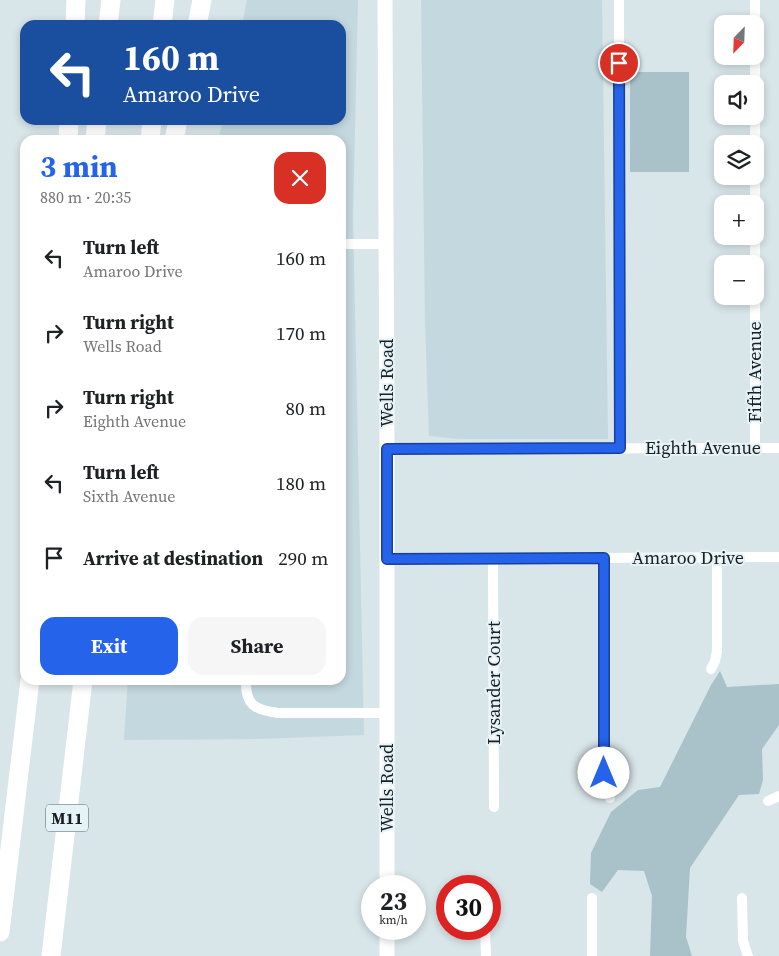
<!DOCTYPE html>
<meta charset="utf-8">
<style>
body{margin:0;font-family:"Source Serif 4",serif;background:#f6f6f6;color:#202124;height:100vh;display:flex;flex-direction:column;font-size:19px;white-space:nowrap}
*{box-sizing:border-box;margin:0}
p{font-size:16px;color:#757577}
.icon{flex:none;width:28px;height:28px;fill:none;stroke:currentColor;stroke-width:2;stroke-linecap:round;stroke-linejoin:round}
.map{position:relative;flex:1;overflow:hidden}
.panel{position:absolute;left:20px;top:135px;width:326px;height:550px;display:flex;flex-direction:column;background:#fff;border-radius:15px;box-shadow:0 2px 8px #0003}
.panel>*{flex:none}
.guide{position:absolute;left:20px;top:20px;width:326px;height:105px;border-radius:15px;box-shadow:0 2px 8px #0003;background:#1a4fa0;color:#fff;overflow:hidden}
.needle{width:32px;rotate:203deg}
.tools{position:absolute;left:714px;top:15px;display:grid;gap:10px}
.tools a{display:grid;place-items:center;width:50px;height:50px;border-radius:10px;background:#fff;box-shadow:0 2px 8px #0003;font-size:25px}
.speed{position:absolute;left:361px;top:875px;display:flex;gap:10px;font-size:25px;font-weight:700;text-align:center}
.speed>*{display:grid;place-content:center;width:65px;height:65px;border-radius:50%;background:#fff;box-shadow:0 2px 8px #0003;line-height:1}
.speed small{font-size:12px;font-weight:400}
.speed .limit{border:8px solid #d22;background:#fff;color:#111}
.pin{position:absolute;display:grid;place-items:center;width:42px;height:42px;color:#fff;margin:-21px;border:2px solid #fff;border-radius:50%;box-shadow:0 1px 5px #0007}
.me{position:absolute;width:55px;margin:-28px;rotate:0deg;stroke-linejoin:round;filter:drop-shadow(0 0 4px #0008)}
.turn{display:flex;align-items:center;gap:18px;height:105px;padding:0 20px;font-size:22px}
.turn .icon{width:65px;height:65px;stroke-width:2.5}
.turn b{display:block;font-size:35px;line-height:42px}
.round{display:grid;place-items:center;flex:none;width:52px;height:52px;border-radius:15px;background:#f6f6f6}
.headline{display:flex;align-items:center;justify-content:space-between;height:85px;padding:0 20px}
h1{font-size:30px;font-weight:700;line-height:38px;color:#2563eb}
.primary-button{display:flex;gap:10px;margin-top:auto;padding:10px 20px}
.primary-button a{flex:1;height:58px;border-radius:15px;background:#2563eb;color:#fff;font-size:20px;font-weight:700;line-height:58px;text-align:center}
.primary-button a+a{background:#f6f6f6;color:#202124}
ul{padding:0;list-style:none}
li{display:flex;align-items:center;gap:15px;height:75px;padding:0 20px}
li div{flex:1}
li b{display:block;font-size:19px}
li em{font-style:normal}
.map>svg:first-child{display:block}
</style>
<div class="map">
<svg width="779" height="956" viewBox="0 0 779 956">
<rect width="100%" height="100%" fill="#d8e5e9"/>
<!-- built -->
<g fill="#c4d8df">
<polygon points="247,0 358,0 353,217 364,735 258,739 124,740 128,680 341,680 341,140 218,140 223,120 341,120 341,25 242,25"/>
<polygon points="421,0 602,0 608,439 460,439 429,436 425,321"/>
</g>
<!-- green -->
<g fill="#a9c2ca">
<rect x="630" y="72" width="59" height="100"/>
<polygon points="720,671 727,687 779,684 779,725 762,749 763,780 759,794 739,795 690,868 686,937 692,956 650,956 652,896 644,871 618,870 602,892 590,884 591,853 611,812 638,790 660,787 711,685"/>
</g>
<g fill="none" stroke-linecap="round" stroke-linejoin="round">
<!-- minor -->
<g stroke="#fff" stroke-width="10">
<polyline points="619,0 620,448"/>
<polyline points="755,0 755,24"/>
<polyline points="755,56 755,84"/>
<polyline points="755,116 755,144"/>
<polyline points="755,176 755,204"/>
<polyline points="755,236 755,264"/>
<polyline points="341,244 386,244"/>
<polyline points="755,296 755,448"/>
<polyline points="387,449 779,448"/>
<polyline points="604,558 604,773 605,786 610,798"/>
<polyline points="387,559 779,557"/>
<polyline points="493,559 494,807"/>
<polyline points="711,669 715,661 717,651 717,558"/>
<path d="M246 680C245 705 255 710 278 713H386"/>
<polyline points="768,801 779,796"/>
<polyline points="592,898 592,956"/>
<polyline points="742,898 743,941 748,956"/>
<polyline points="485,929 486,956"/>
</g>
<!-- secondary -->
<g stroke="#fff" stroke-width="15">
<polyline points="385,0 387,449 387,886"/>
<polyline points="387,929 387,956"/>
</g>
<!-- motorway -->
<g stroke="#fff" stroke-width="19">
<polyline points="75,25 76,0"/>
<polyline points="108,25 111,0"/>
<polyline points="162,25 165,0"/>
<polyline points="197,25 202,0"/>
<polyline points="68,140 69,120"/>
<polyline points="95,140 97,120"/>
<polyline points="150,140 152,120"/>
<polyline points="174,140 178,120"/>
<polyline points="0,932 30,680"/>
<polyline points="51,956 83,680"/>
</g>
</g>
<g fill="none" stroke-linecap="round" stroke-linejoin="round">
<defs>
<polyline id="route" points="604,773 604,558 387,559 387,449 620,448 619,63"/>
</defs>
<!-- route casing -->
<use href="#route" stroke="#184099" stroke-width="12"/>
<!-- route -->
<use href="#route" stroke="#2563eb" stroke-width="9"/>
</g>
<g text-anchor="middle" stroke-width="4" stroke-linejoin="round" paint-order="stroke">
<!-- shield labels -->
<rect fill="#e5f2f7" stroke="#565e60" stroke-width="1" x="46" y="804.5" width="42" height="27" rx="4"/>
<g font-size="16" font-weight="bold" fill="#191e1f">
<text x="67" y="824">M11</text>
</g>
<!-- street labels -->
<g font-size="18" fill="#191e1f" stroke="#e5f2f7">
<text transform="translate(755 372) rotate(-90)" y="6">Fifth Avenue</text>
<text transform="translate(387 383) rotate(-90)" y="6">Wells Road</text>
<text x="703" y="454">Eighth Avenue</text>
<text x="688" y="564">Amaroo Drive</text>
<text transform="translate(494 683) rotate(-90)" y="6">Lysander Court</text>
<text transform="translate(387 788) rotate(-90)" y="6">Wells Road</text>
</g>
</g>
</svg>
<div class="tools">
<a><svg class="needle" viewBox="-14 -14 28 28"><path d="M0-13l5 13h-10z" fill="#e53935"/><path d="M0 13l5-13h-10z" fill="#757577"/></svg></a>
<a><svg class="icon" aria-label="sound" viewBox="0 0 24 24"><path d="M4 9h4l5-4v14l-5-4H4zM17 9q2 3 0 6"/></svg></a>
<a><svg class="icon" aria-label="layers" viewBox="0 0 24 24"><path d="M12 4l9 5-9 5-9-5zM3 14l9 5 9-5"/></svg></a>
<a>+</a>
<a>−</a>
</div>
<div class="speed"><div>23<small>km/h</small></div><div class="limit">30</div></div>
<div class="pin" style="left:619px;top:63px;background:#d93025"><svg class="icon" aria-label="arrive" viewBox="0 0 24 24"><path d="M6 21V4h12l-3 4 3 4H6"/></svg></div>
<svg class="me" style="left:604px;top:773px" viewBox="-20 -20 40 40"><circle r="19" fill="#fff"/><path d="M0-13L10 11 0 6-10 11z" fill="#2563eb"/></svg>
<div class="guide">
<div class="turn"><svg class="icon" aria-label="left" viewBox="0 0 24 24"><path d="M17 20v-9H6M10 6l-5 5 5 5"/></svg><div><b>160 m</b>Amaroo Drive</div></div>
</div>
<section class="panel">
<div class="headline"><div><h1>3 min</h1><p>880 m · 20:35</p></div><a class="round" style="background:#d93025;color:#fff"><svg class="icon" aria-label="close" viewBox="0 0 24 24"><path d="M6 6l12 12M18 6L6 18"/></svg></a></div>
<ul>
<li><svg class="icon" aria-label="left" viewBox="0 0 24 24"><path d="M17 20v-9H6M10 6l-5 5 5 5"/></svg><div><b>Turn left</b><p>Amaroo Drive</p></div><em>160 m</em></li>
<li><svg class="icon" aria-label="right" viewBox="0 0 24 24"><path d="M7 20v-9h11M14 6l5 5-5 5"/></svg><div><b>Turn right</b><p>Wells Road</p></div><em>170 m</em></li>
<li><svg class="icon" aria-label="right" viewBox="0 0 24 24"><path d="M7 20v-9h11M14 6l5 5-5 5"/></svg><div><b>Turn right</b><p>Eighth Avenue</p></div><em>80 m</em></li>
<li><svg class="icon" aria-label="left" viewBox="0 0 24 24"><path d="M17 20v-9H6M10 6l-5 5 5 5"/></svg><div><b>Turn left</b><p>Sixth Avenue</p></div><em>180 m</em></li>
<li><svg class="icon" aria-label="arrive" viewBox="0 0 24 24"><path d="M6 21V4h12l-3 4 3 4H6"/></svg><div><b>Arrive at destination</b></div><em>290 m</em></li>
</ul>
<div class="primary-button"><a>Exit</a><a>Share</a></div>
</section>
</div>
